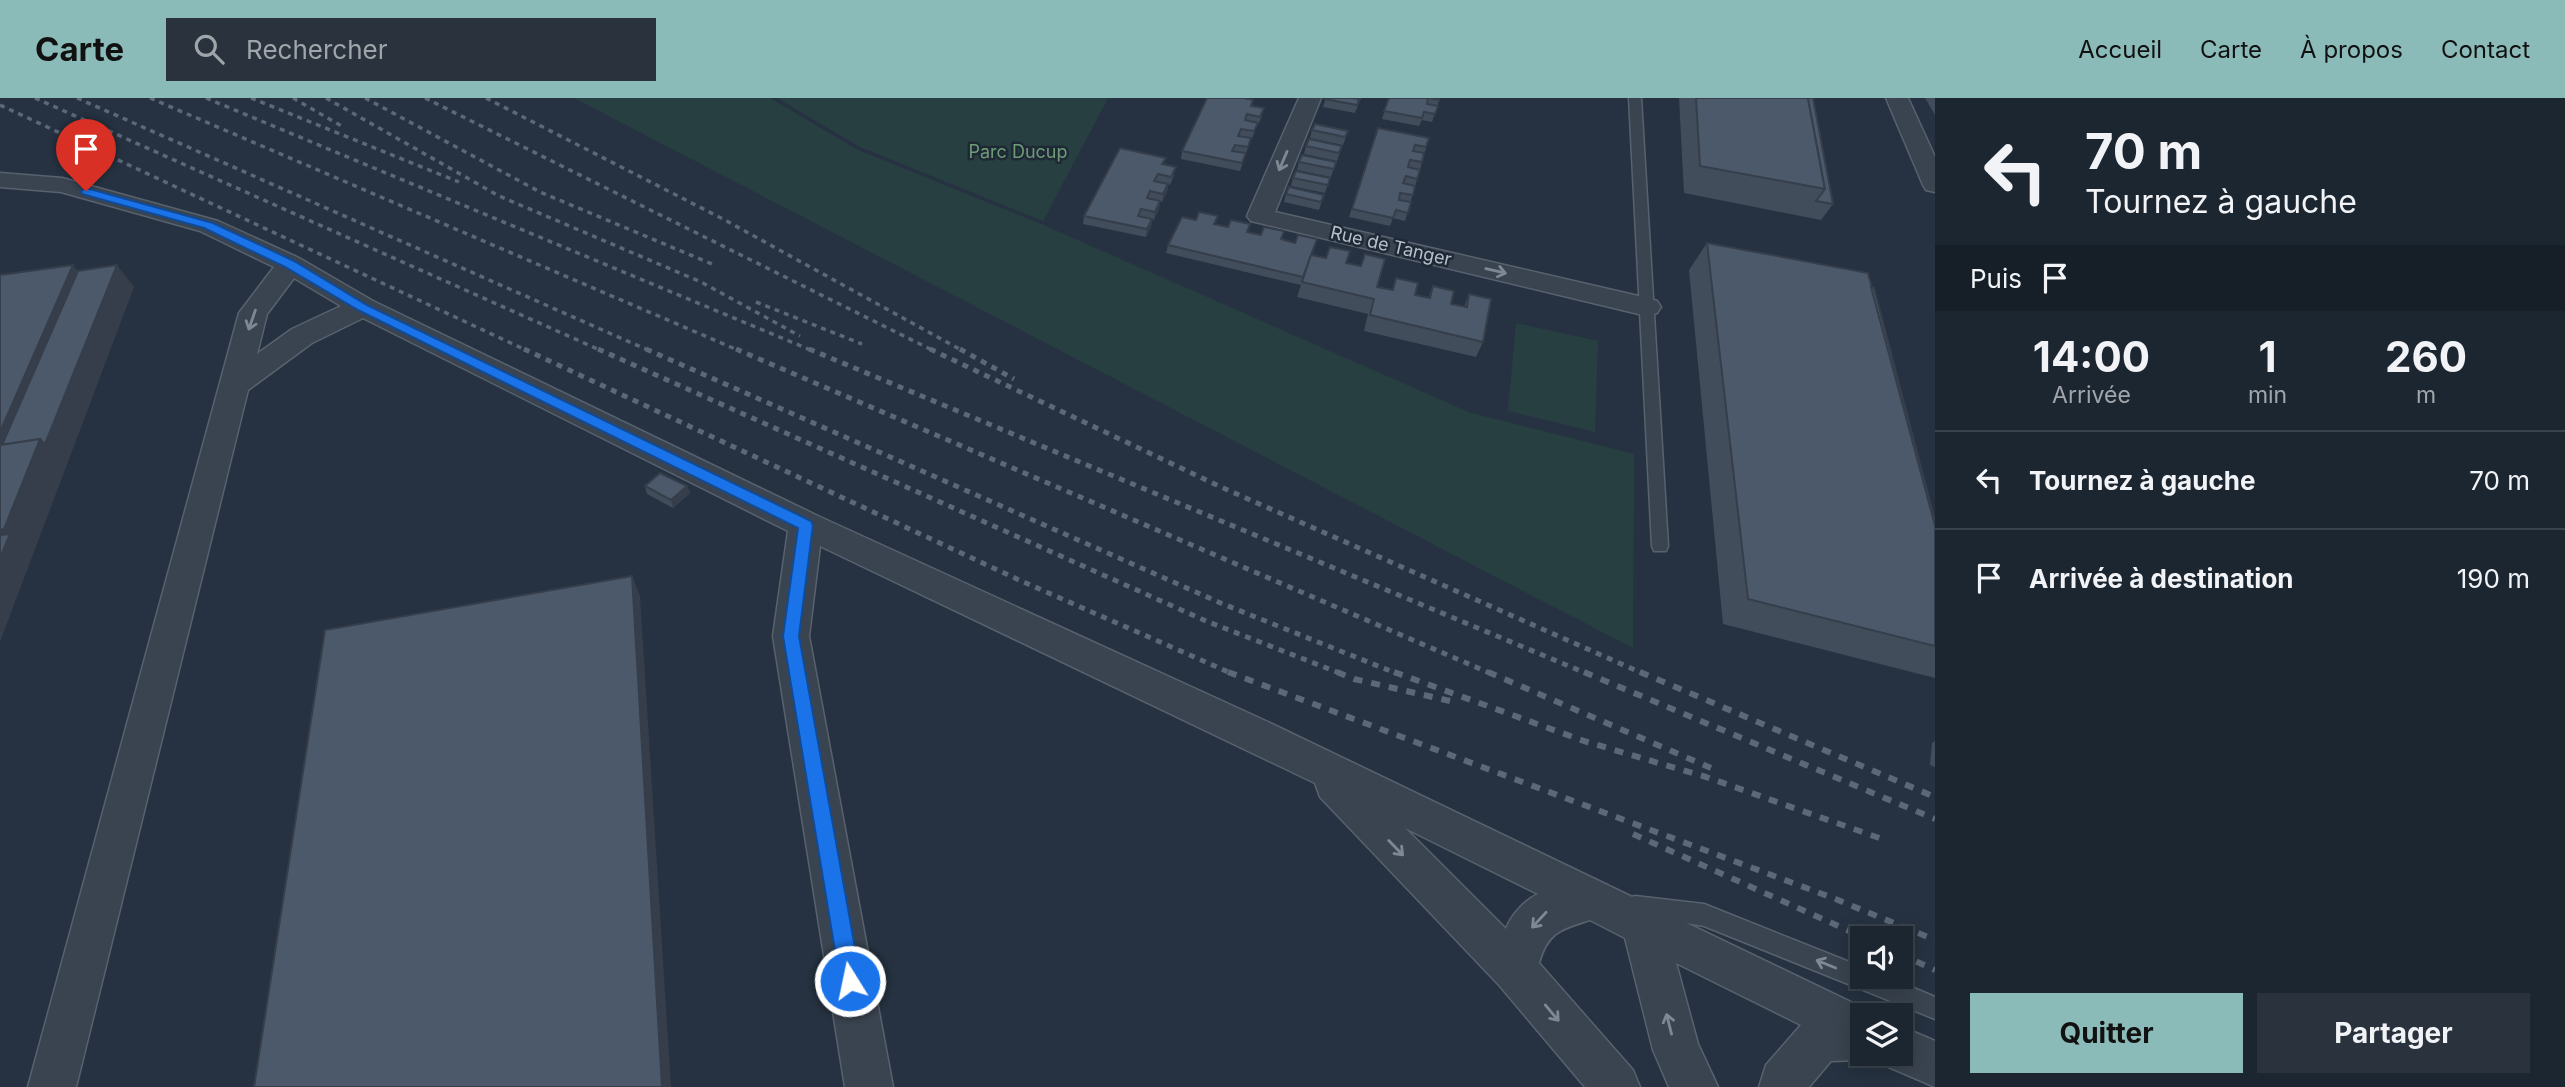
<!DOCTYPE html>
<html lang="fr">
<meta charset="utf-8">
<style>
body{margin:0;font-family:Inter,sans-serif;background:#29323d;color:#f1f3f6;height:100vh;display:flex;flex-direction:column;font-size:26px;white-space:nowrap}
*{box-sizing:border-box;margin:0}
p{font-size:23px;color:#a0a5ab}
.icon{flex:none;width:38px;height:38px;fill:none;stroke:currentColor;stroke-width:2;stroke-linecap:round;stroke-linejoin:round}
.map{position:relative;flex:1;overflow:hidden}
.drawer{display:flex;flex-direction:column;background:#1c2631;width:630px}
.drawer>*{flex:none}
.top-card{background:#1c2631;color:#f1f3f6;overflow:hidden}
.buttons{position:absolute;left:1850px;top:828px;display:grid;gap:14px}
.buttons a{display:grid;place-items:center;width:63px;height:63px;border-radius:0px;background:#1c2631;box-shadow:0 4px 18px #0003,0 0 0 2px #3a434d;font-size:35px}
.pin{position:absolute;display:grid;place-items:center;width:60px;height:60px;color:#fff;margin:-72px -30px;border-radius:50% 50% 50% 0;rotate:-45deg;box-shadow:0 0 7px #0007}
.pin .icon{rotate:45deg}
.me{position:absolute;width:77px;margin:-38px;rotate:350deg;stroke-linejoin:round;filter:drop-shadow(0 0 5px #0008)}
.turn{display:flex;align-items:center;gap:24px;height:147px;padding:0 35px;font-size:32px}
.turn .icon{width:91px;height:91px;stroke-width:2.5}
.turn b{display:block;font-size:49px;line-height:60px}
.then{display:flex;align-items:center;height:66px;padding:0 35px;background:#0003;gap:14px;font-size:26px}
.eta{display:flex;justify-content:space-evenly;align-items:center;height:119px;text-align:center}
.eta b{font-size:42px;font-weight:700;line-height:49px}
.action{display:flex;gap:14px;margin-top:auto;padding:14px 35px}
.action a{flex:1;height:80px;border-radius:0px;background:#8bbbb9;color:#111;font-size:28px;font-weight:700;line-height:80px;text-align:center}
.action a+a{background:#29323d;color:#f1f3f6}
ul{padding:0;list-style:none}
li{display:flex;align-items:center;gap:21px;height:98px;padding:0 35px;border-top:2px solid #3a434d}
li div{flex:1}
li b{display:block;font-size:26px}
li em{font-style:normal}
header{display:flex;align-items:center;gap:42px;box-sizing:border-box;height:98px;padding:0 35px;background:#8bbbb9;color:#111}
header strong{font-size:33px}
nav{display:flex;gap:38px;margin-inline-start:auto;font-size:24px}
.search{width:490px;height:63px;background:#29323d;display:flex;align-items:center;gap:18px;box-sizing:border-box;padding:0 24px;border-radius:0px;color:#a0a5ab;font-size:26px}
main{display:flex;flex:1;min-height:0}
.map>svg:first-child{display:block}
</style>
<header>
<strong>Carte</strong>
<div class="search"><svg class="icon" aria-label="search" viewBox="0 0 24 24"><circle cx="10" cy="10" r="6"/><path d="M15 15l6 6"/></svg>Rechercher</div>
<nav><a>Accueil</a><a>Carte</a><a>À propos</a><a>Contact</a></nav>
</header>
<main>
<div class="map">
<svg width="1935" height="989" viewBox="0 0 1935 989">
<rect width="100%" height="100%" fill="#263241"/>
<!-- green -->
<g fill="#283f42">
<polygon points="574,0 770,0 856,51 1041,126 1471,315 1634,356 1633,550"/>
<polygon points="777,0 1108,0 1043,123 860,49"/>
<polygon points="1516,225 1598,243 1595,334 1508,313"/>
</g>
<g fill="none" stroke-linecap="round" stroke-linejoin="round">
<defs>
<g id="lane">
<polygon points="1629,0 1641,0 1668,448 1666,453 1654,453 1652,448"/>
<polygon points="1635,798 1704,806 1862,869 1862,878 1885,878 1935,899 1935,921 1704,828 1627,815 1624,808 1627,801"/>
</g>
<g id="street">
<polygon points="1299,0 1321,0 1275,114 1647,200 1657,203 1661,209 1657,215 1647,218 1251,123 1247,118"/>
<polygon points="1886,0 1908,0 1935,59 1935,94 1926,92 1923,87"/>
<path d="M0 75 62 80 218 123 299 160 373 203 818 418 1268 624 1878 917H1862V956H1878L1862 962 1831 963 1809 989H1759L1766 967 1801 927 1676 865 1698 946 1718 989H1669L1653 952 1625 840 1590 822C1562 831 1548 833 1539 865L1633 972 1640 989H1585L1499 887 1320 699 1315 685 820 448 809 538 893 989H845L773 538 788 433 363 220 312 245 248 292 76 989H28L239 215 274 169 200 133 61 94 0 89ZM294 180 341 208 292 231 257 256 267 216ZM1405 730 1538 796C1525 802 1511 817 1506 831Z"/>
<polygon points="1900,928 1935,943 1935,989 1884,967 1879,956 1900,956"/>
</g>
</defs>
<!-- lane casing -->
<use href="#lane" stroke="#58626e" stroke-width="3"/>
<!-- street casing -->
<use href="#street" stroke="#58626e" stroke-width="3"/>
<!-- lane -->
<use href="#lane" fill="#3a4450" fill-rule="evenodd"/>
<!-- street -->
<use href="#street" fill="#3a4450" fill-rule="evenodd"/>
<!-- rail-far2 -->
<g stroke="#5c6877" stroke-width="3.5" stroke-dasharray="5 5" stroke-linecap="butt">
<polyline points="35,0 602,253"/>
<polyline points="77,0 650,253"/>
<polyline points="150,0 740,253"/>
<polyline points="206,0 813,253"/>
<polyline points="251,0 459,84"/>
<polyline points="293,0 345,30"/>
<polyline points="326,0 499,98 701,184 800,238"/>
<polyline points="365,0 540,94 712,166"/>
<polyline points="425,0 934,253"/>
<polyline points="486,0 723,121 963,253"/>
<polyline points="0,7 528,253"/>
<polyline points="756,204 862,246"/>
</g>
<!-- rail-far1 -->
<g stroke="#5c6877" stroke-width="5" stroke-dasharray="6 6" stroke-linecap="butt">
<polyline points="524,251 1019,482 1233,576"/>
<polyline points="598,251 1206,523 1342,576"/>
<polyline points="646,251 1223,506 1398,576"/>
<polyline points="736,251 1492,576"/>
<polyline points="809,251 1588,576"/>
<polyline points="930,251 1221,389 1644,576"/>
<polyline points="960,251 1014,281"/>
</g>
<!-- rail -->
<g stroke="#5c6877" stroke-width="6" stroke-dasharray="9 9" stroke-linecap="butt">
<polyline points="1228,574 1833,800 1935,842"/>
<polyline points="1337,574 1354,581 1450,603"/>
<polyline points="1394,574 1584,643 1706,679 1885,742"/>
<polyline points="1488,574 1711,670"/>
<polyline points="1584,574 1935,721"/>
<polyline points="1640,574 1935,699"/>
<polyline points="1633,736 1865,840"/>
<polyline points="1900,856 1935,872"/>
</g>
</g>
<!-- wall -->
<g fill="#414d5b">
<polygon points="1326,0 1361,0 1355,15 1323,9"/>
<polygon points="1389,0 1440,0 1432,24 1422,22 1419,28 1382,21"/>
<polygon points="1679,0 1813,0 1833,106 1821,122 1684,95"/>
<polygon points="1925,0 1935,0 1935,17"/>
<polygon points="1253,2 1252,8 1262,18 1258,27 1257,26 1252,41 1251,41 1240,73 1181,61 1182,53"/>
<polygon points="1378,30 1429,40 1405,123 1393,120 1390,128 1349,119"/>
<polygon points="1312,32 1348,33 1343,47 1310,40"/>
<polygon points="1306,48 1342,48 1337,63 1304,56"/>
<polygon points="1299,64 1336,64 1331,79 1297,72"/>
<polygon points="1165,67 1174,77 1170,87 1168,86 1167,94 1162,104 1160,103 1159,111 1154,122 1152,121 1151,129 1146,139 1083,126 1084,118"/>
<polygon points="1293,80 1330,80 1325,95 1291,88"/>
<polygon points="1286,96 1324,97 1319,112 1284,104"/>
<polygon points="1216,127 1281,141 1312,157 1361,168 1365,156 1377,189 1392,192 1396,180 1415,197 1428,200 1433,188 1451,206 1464,209 1469,196 1483,244 1476,259 1364,233 1368,216 1297,199 1301,187 1166,155 1168,147"/>
<polygon points="1707,145 1935,423 1935,580 1723,526 1689,172"/>
<polygon points="645,388 687,388 690,395 673,410 647,396"/>
<polygon points="1935,643 1935,669 1930,667 1932,645"/>
</g>
<!-- shaded-wall -->
<g fill="#353e4a">
<polygon points="1168,86 1167,94 1162,104 1163,96"/>
<polygon points="1160,103 1159,111 1154,122 1155,114"/>
<polygon points="1152,121 1151,129 1146,139 1147,131"/>
<polygon points="73,167 95,195 40,341 117,167 134,189 0,544 0,334"/>
<polygon points="687,388 690,395 673,410 671,402"/>
<polygon points="632,478 640,498 671,989 662,989"/>
</g>
<!-- building -->
<g fill="#4c596a" stroke="#353e4a" stroke-width="2">
<polygon points="1207,0 1244,0 1253,2 1251,8 1264,10 1260,19 1247,16 1245,22 1258,25 1254,33 1241,31 1238,38 1251,40 1248,49 1235,47 1232,53 1246,55 1242,65 1182,53"/>
<polygon points="1326,0 1352,0 1359,1 1357,7 1325,1"/>
<polygon points="1389,0 1440,0 1439,2 1428,0 1427,6 1438,8 1435,16 1424,14 1422,20 1384,13"/>
<polygon points="1696,0 1808,0 1825,91 1700,68"/>
<polygon points="1808,0 1813,0 1833,106 1816,103 1825,91"/>
<polygon points="1315,26 1348,33 1345,39 1312,32"/>
<polygon points="1378,30 1429,40 1426,49 1415,47 1413,53 1424,55 1422,64 1410,62 1408,69 1420,72 1417,81 1406,78 1403,85 1415,88 1413,97 1400,95 1399,102 1411,104 1408,115 1396,112 1393,120 1352,111"/>
<polygon points="1309,41 1342,48 1339,55 1306,48"/>
<polygon points="1120,50 1166,60 1162,66 1176,69 1171,79 1158,76 1154,83 1168,86 1163,96 1150,93 1147,100 1160,103 1155,114 1141,111 1138,118 1152,121 1147,131 1084,118"/>
<polygon points="1302,57 1336,64 1334,71 1299,64"/>
<polygon points="1296,73 1330,80 1328,87 1293,80"/>
<polygon points="1289,89 1324,97 1321,104 1286,96"/>
<polygon points="1199,114 1218,118 1214,126 1228,129 1231,122 1250,126 1247,134 1261,137 1264,129 1284,133 1281,141 1295,145 1298,137 1317,141 1303,179 1168,147 1182,119 1196,122"/>
<polygon points="1707,145 1868,175 1935,427 1935,548 1748,501"/>
<polygon points="1330,149 1350,153 1346,165 1361,168 1365,156 1385,161 1377,189 1393,192 1396,180 1418,185 1415,197 1430,200 1433,188 1454,193 1451,206 1467,209 1469,196 1491,201 1483,244 1370,217 1374,201 1302,184 1311,157 1326,160"/>
<polygon points="73,167 0,334 0,177"/>
<polygon points="117,167 45,346 40,341 2,347 78,173"/>
<polygon points="1871,189 1874,190 1935,423 1935,427"/>
<polygon points="40,341 4,431 0,432 0,347"/>
<polygon points="660,375 687,388 671,402 645,388"/>
<polygon points="10,436 0,460 0,437"/>
<polygon points="632,478 662,989 254,989 325,532"/>
</g>
<!-- one-way arrows -->
<defs><path id="oneway-shaft" d="M-6 0H5M1.5-3L5.5 0L1.5 3" fill="none" stroke-width="1.6" stroke-linecap="round" stroke-linejoin="round" transform="scale(1.75)"/></defs>
<g stroke="#7e8894">
<use href="#oneway-shaft" transform="translate(1283 63) rotate(113)"/>
<use href="#oneway-shaft" transform="translate(1496 173) rotate(13)"/>
<use href="#oneway-shaft" transform="translate(252 222) rotate(109)"/>
<use href="#oneway-shaft" transform="translate(1396 750) rotate(46)"/>
<use href="#oneway-shaft" transform="translate(1539 822) rotate(133)"/>
<use href="#oneway-shaft" transform="translate(1826 866) rotate(-158)"/>
<use href="#oneway-shaft" transform="translate(1552 915) rotate(50)"/>
<use href="#oneway-shaft" transform="translate(1669 926) rotate(-104)"/>
</g>
<!-- route -->
<polygon fill="#1a73e8" stroke="#114b97" stroke-width="2" points="86,90 213,125 294,163 367,207 811,423 813,427 799,538 861,883 858,890 850,893 843,890 840,883 783,538 798,430 358,212 285,169 204,130 82,96 81,93"/>
<g text-anchor="middle" stroke-width="5" stroke-linejoin="round" paint-order="stroke">
<!-- far-park labels -->
<g font-size="18" fill="#6e9c77" stroke="#1f2936">
<text x="1018" y="60">Parc Ducup</text>
</g>
<!-- far-street labels -->
<g font-size="18" fill="#b6bfcb" stroke="#1f2936">
<text transform="translate(1391 148) rotate(13)" y="6">Rue de Tanger</text>
</g>
</g>
</svg>
<div class="buttons">
<a><svg class="icon" aria-label="sound" viewBox="0 0 24 24"><path d="M4 9h4l5-4v14l-5-4H4zM17 9q2 3 0 6"/></svg></a>
<a><svg class="icon" aria-label="layers" viewBox="0 0 24 24"><path d="M12 4l9 5-9 5-9-5zM3 14l9 5 9-5"/></svg></a>
</div>
<div class="pin" style="left:86px;top:93px;background:#d93025"><svg class="icon" aria-label="arrive" viewBox="0 0 24 24"><path d="M6 21V4h12l-3 4 3 4H6"/></svg></div>
<svg class="me" style="left:850px;top:883px" viewBox="-20 -20 40 40"><circle r="17" fill="#1a73e8" stroke="#fff" stroke-width="3"/><path d="M0-11L8 9 0 5-8 9z" fill="#fff"/></svg>
</div>
<section class="drawer">
<div class="top-card">
<div class="turn"><svg class="icon" aria-label="left" viewBox="0 0 24 24"><path d="M17 20v-9H6M10 6l-5 5 5 5"/></svg><div><b>70 m</b>Tournez à gauche</div></div>
<div class="then">Puis<svg class="icon" aria-label="arrive" viewBox="0 0 24 24"><path d="M6 21V4h12l-3 4 3 4H6"/></svg></div>
</div>
<div class="eta">
<div><b>14:00</b><p>Arrivée</p></div>
<div><b>1</b><p>min</p></div>
<div><b>260</b><p>m</p></div>
</div>
<ul>
<li><svg class="icon" aria-label="left" viewBox="0 0 24 24"><path d="M17 20v-9H6M10 6l-5 5 5 5"/></svg><div><b>Tournez à gauche</b></div><em>70 m</em></li>
<li><svg class="icon" aria-label="arrive" viewBox="0 0 24 24"><path d="M6 21V4h12l-3 4 3 4H6"/></svg><div><b>Arrivée à destination</b></div><em>190 m</em></li>
</ul>
<div class="action"><a>Quitter</a><a>Partager</a></div>
</section>
</main>
